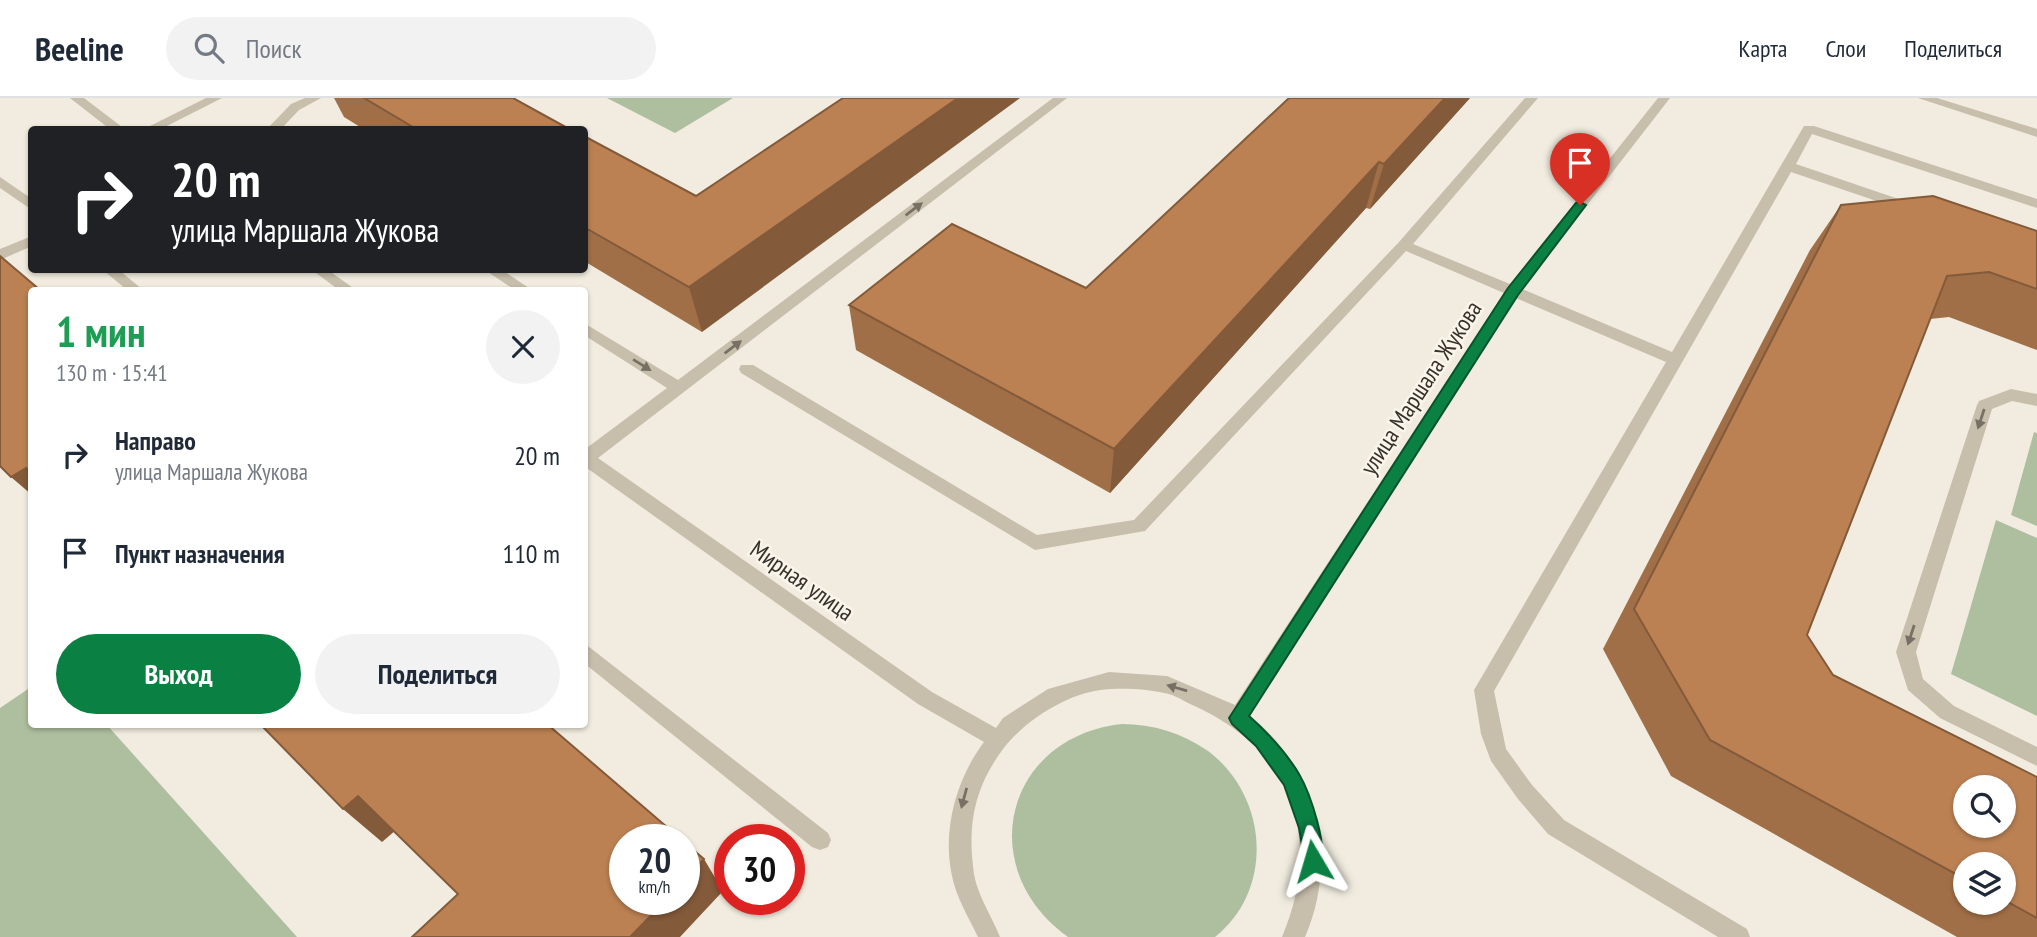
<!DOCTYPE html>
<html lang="ru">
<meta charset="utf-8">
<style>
body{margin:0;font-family:"PT Sans Narrow",sans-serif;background:#f2f2f3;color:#1f2937;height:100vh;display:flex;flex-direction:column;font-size:26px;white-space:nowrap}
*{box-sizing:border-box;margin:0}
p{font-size:23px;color:#747a83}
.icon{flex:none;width:38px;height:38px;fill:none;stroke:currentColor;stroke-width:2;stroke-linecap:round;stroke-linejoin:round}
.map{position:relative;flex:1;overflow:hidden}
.details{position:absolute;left:28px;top:189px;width:560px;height:441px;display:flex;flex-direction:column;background:#fff;border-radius:7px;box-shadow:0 2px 5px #0004}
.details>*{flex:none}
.hud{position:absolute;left:28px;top:28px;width:560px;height:147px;border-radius:7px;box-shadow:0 2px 5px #0004;background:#202124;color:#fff;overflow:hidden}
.buttons{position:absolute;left:1953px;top:677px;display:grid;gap:14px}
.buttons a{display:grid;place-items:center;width:63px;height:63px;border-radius:50%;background:#fff;box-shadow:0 2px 5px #0004;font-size:35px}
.speed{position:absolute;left:609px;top:726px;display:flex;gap:14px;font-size:35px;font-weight:700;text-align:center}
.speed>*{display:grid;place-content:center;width:91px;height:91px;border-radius:50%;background:#fff;box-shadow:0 2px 5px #0004;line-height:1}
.speed small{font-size:18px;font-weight:400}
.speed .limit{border:10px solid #d22;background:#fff;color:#111}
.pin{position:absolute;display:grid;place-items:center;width:60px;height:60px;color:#fff;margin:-72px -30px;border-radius:50% 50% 50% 0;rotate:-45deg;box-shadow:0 0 7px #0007}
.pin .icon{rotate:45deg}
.me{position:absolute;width:77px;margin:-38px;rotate:353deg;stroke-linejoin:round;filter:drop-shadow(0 0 5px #0008)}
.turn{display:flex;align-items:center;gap:24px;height:147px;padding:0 28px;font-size:32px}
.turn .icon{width:91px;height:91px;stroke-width:2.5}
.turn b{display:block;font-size:49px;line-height:60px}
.round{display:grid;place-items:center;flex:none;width:74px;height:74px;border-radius:37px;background:#f2f2f3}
.head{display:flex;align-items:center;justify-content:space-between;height:119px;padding:0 28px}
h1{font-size:42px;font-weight:700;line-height:52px;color:#1e9e55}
.cta{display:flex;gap:14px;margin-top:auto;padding:14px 28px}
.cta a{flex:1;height:80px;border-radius:42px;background:#0b8043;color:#fff;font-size:28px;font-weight:700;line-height:80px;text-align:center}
.cta a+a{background:#f2f2f3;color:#1f2937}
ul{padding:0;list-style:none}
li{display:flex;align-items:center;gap:21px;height:98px;padding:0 28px}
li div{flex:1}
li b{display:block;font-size:26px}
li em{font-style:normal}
header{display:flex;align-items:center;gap:42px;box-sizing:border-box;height:98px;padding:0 35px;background:#fff;border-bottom:2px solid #e0e1e3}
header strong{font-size:33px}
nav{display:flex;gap:38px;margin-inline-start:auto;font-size:24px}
.search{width:490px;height:63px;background:#f2f2f3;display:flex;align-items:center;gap:18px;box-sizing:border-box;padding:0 24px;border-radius:38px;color:#747a83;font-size:26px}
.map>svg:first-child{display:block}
</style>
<header>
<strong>Beeline</strong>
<div class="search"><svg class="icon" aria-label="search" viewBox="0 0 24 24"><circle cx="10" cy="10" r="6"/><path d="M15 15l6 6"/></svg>Поиск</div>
<nav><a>Карта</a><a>Слои</a><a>Поделиться</a></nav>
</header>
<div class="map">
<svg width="2037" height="839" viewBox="0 0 2037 839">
<rect width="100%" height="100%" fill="#f1ecdf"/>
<!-- green -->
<g fill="#aebfa0">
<polygon points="607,0 733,0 675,35"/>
<polygon points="2034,334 2037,335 2037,428 2011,417"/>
<polygon points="1996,422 2037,440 2037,618 1951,576"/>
<polygon points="31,589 32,626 107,627 297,839 0,839 0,610"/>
<path d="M1122 626C1153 626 1182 635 1208 653 1268 698 1275 791 1215 839H1068C973 771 1004 639 1122 626Z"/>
</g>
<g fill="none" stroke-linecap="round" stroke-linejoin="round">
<!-- minor -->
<g fill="#c8beac" fill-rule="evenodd">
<polygon points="70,0 84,0 126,32 111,32"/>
<polygon points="206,0 222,0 159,32 142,32"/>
<polygon points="305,0 321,0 299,12 280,32 266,32 291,6"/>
<path d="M1053 0H1067L598 360 932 594 996 630 1003 620 1048 591 1109 574 1167 578 1235 607 1504 195 1406 153 1145 433 1035 452 741 275 739 271 741 267H753L1037 437 1134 422 1399 144 1525 0H1538L1413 146 1510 186 1658 0H1670L1522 191 1672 254 1804 28H1814L2037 101V110L1812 36 1796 66 1916 107 1918 110 1911 114 1906 113 1791 74 1494 593 1506 651 1532 687 1564 722 1747 831 1750 839H1718L1548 736 1518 701 1491 663 1481 636 1474 592 1666 264 1516 200 1250 618C1318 672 1339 761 1305 839H1282C1301 793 1307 748 1290 700 1272 654 1232 624 1188 605 1181 601 1172 596 1164 595 1148 591 1127 590 1111 591 1072 592 1026 621 1003 651 974 690 967 727 974 776 977 796 992 819 1000 839H978C969 820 956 799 952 778 942 733 956 681 984 644L918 606 584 368V352L667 290 584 237V225L678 282Z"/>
<polygon points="1918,0 1937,0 2037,31 2037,39"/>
<polygon points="0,79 32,101 32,112 0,90"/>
<polygon points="32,138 32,148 0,162 0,151"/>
<polygon points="103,172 119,172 143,192 127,192"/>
<polygon points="312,172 328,172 356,192 339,192"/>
<polygon points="485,172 502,172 532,192 515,192"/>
<polygon points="2011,291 2037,296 2037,308 2012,303 1992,311 1916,554 1923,581 1954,608 2037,649 2037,668 1940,620 1908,592 1896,554 1977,307 1979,303"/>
<polygon points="584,545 828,735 831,742 828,749 820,752 812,749 584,565"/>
</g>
</g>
<!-- wall -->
<g fill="#a16f47" fill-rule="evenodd">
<polygon points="334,0 513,0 571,32 365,32 344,19"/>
<polygon points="1470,0 1370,111 1366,110 1110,395 856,252 849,207 1086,190"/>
<polygon points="584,38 696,98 702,234 584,163"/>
<path d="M1841 107 2037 133V252L1949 219 1930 221 1807 537 1833 577 2037 679V839H1957L1671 678 1603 551 1810 152ZM1965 766H2004V805H1965Z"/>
</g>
<!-- shaded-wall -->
<g fill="#835a3a">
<polygon points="958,0 1020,0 702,234 689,189"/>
<polygon points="1445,0 1470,0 1370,111 1384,66"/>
<polygon points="1379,64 1366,110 1110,395 1114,351"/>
<polygon points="26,370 32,375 32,397 11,379"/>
<polygon points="358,698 396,732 382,744 343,711"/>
<polygon points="704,761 723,793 680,839 630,839 666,802 684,802 684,782"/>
</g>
<!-- building -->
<g fill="#bb8153" stroke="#835a3a" stroke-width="2" fill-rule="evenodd">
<polygon points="364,0 513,0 571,32 418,32"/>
<polygon points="843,0 958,0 689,189 584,129 584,38 696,98"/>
<polygon points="1289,0 1445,0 1384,66 1379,64 1114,351 849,207 952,126 1086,190"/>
<path d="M1933 98 2037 133V191L1989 174 1947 178 1807 537 1833 577 2037 679V820L2004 802V766H1965V781L1710 642 1634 511 1841 107ZM1965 690H2004V728H1965Z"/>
<polygon points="0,158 40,192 32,192 32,375 26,370 11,379 0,368"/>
<polygon points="260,626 547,626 682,742 625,742 625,802 666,802 630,839 412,839 458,796 358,698 343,711"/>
<polygon points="684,744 704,761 684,782"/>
</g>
<!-- one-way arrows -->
<defs><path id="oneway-solid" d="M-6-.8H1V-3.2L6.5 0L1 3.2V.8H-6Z" transform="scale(1.75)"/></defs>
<g fill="#787064">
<use href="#oneway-solid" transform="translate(914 111) rotate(-37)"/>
<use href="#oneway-solid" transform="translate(733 249) rotate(-37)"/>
<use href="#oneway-solid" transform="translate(642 267) rotate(32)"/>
<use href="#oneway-solid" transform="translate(1981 321) rotate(108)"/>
<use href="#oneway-solid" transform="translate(1911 537) rotate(108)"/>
<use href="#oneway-solid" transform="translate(1177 590) rotate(-164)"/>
<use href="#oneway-solid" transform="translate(964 700) rotate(105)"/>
</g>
<!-- route -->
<path fill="#0b8043" stroke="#07532c" stroke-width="2" d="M1580 104 1586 107 1518 197 1249 618C1268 635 1286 654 1299 676 1310 695 1329 750 1320 770L1313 773 1306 770 1299 730 1284 687 1256 648 1232 626 1229 620 1508 190 1576 105Z"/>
<g text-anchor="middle" stroke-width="5" stroke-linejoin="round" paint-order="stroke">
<!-- street labels -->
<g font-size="24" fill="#37312a" stroke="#f9f5eb">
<text transform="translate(1421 290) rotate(-57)" y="8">улица Маршала Жукова</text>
<text transform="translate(802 483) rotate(35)" y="8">Мирная улица</text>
</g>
</g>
</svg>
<div class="buttons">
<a><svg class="icon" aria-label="search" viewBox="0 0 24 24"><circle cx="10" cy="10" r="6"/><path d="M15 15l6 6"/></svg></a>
<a><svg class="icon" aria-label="layers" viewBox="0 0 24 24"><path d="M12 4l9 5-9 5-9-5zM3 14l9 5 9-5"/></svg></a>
</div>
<div class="speed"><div>20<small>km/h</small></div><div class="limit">30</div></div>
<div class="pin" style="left:1580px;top:107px;background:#d93025"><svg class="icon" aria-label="arrive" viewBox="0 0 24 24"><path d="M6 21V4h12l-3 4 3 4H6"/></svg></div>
<svg class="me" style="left:1313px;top:763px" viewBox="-20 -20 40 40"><path d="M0-17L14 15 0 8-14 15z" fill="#0b8043" stroke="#fff" stroke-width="4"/></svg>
<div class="hud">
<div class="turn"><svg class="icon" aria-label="right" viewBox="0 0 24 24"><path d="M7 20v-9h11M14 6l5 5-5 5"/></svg><div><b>20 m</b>улица Маршала Жукова</div></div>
</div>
<section class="details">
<div class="head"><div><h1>1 мин</h1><p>130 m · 15:41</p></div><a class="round"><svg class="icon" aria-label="close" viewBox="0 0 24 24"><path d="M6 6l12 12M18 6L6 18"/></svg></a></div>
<ul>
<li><svg class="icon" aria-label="right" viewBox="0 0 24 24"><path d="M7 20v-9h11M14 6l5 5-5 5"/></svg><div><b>Направо</b><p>улица Маршала Жукова</p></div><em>20 m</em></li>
<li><svg class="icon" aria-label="arrive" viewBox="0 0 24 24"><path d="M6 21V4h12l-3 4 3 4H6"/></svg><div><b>Пункт назначения</b></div><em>110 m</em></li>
</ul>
<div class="cta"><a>Выход</a><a>Поделиться</a></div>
</section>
</div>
